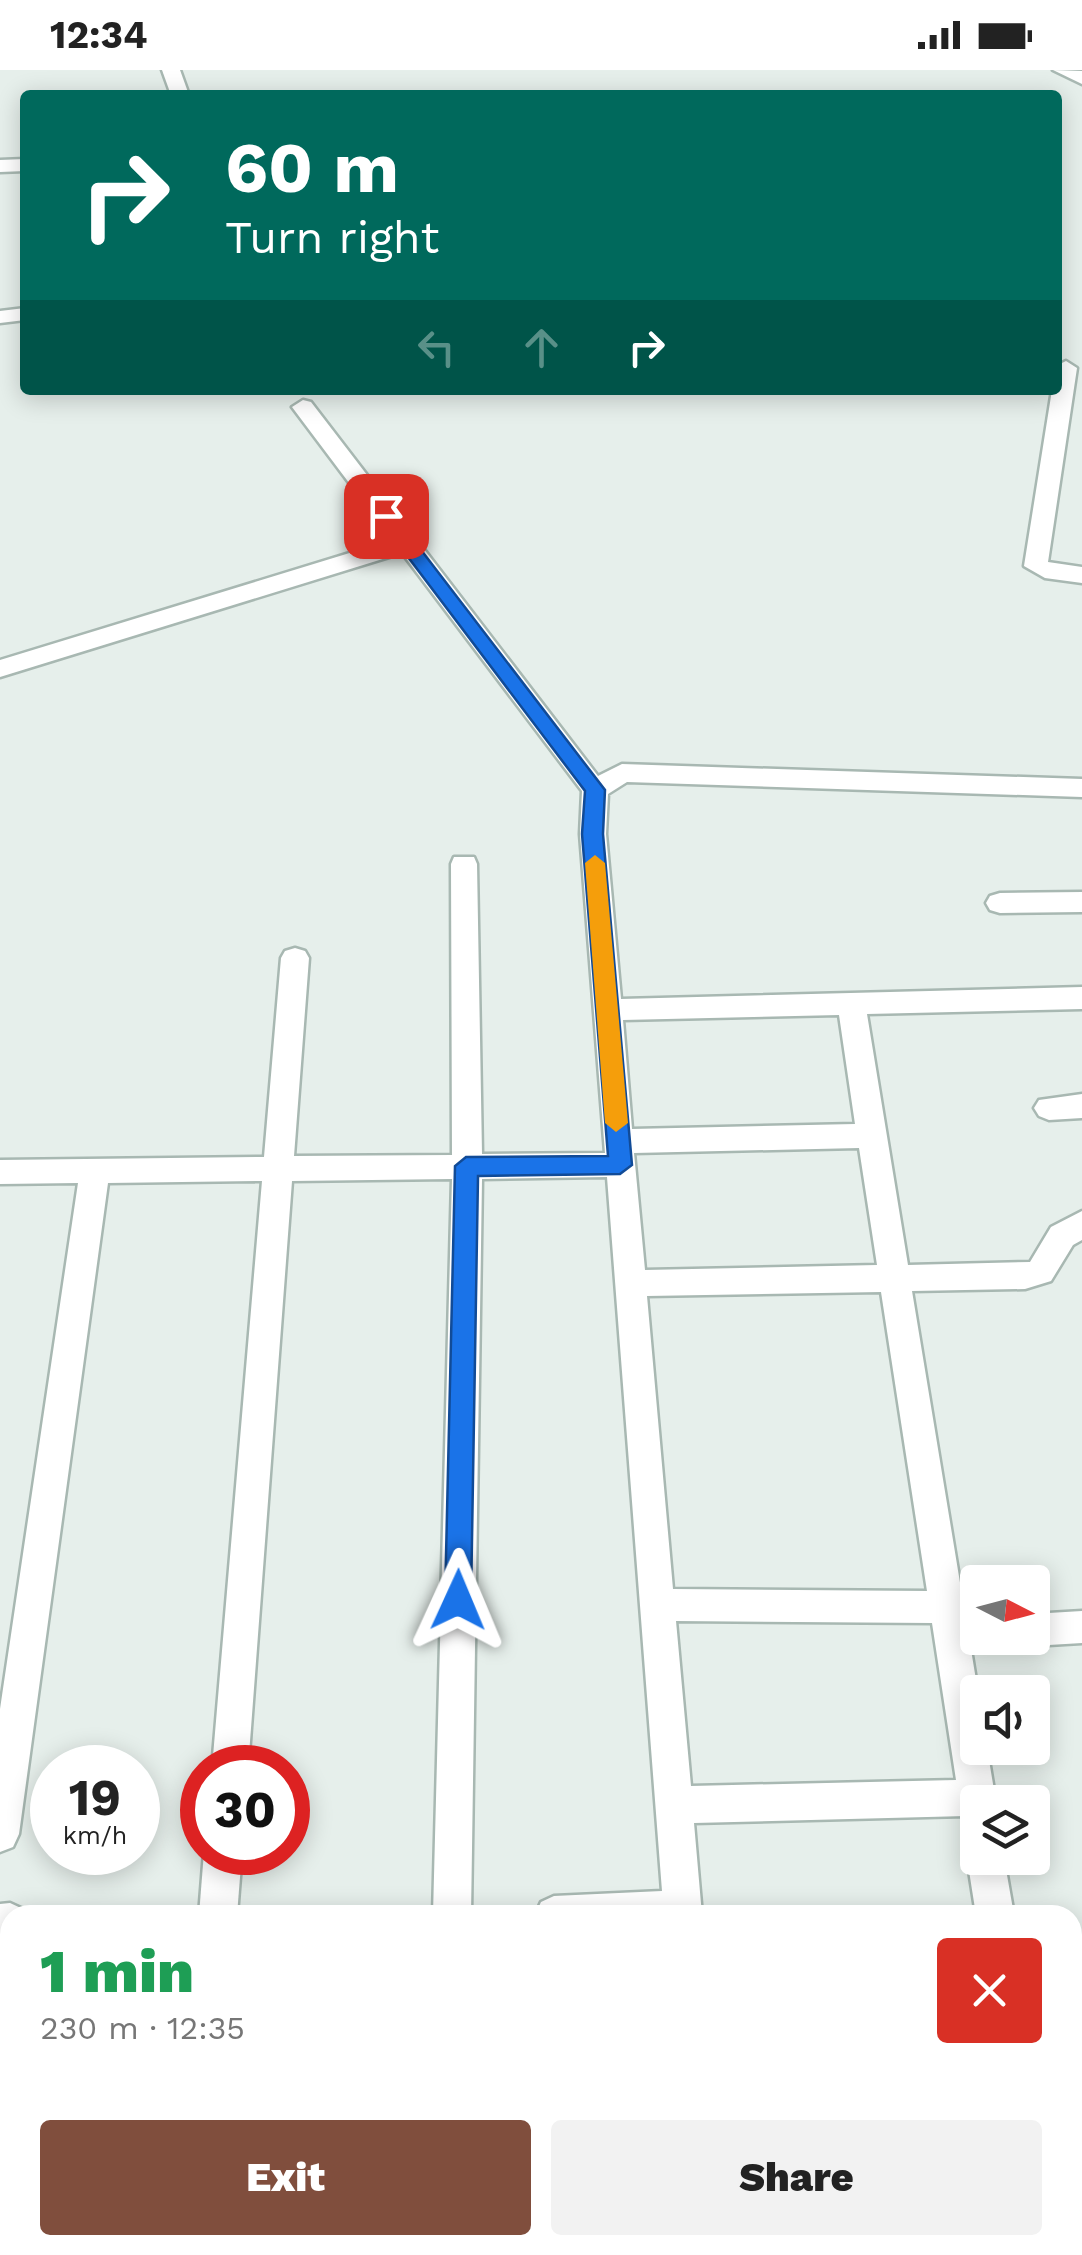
<!DOCTYPE html>
<meta charset="utf-8">
<style>
body{margin:0;font-family:"Work Sans",sans-serif;background:#f2f2f2;color:#222;height:100vh;display:flex;flex-direction:column;font-size:38px;white-space:nowrap}
*{box-sizing:border-box;margin:0}
p{font-size:32px;color:#767676}
.icon{flex:none;width:55px;height:55px;fill:none;stroke:currentColor;stroke-width:2;stroke-linecap:round;stroke-linejoin:round}
.map{position:relative;flex:1;overflow:hidden}
.panel{position:absolute;left:0px;top:1835px;width:1082px;height:350px;display:flex;flex-direction:column;background:#fff;border-radius:30px 30px 0 0;box-shadow:0 5px 25px #0003}
.panel>*{flex:none}
.hud{position:absolute;left:20px;top:20px;width:1042px;height:305px;border-radius:10px;box-shadow:0 5px 25px #0003;background:#00695c;color:#fff;overflow:hidden}
.needle{width:65px;rotate:96deg}
.buttons{position:absolute;left:960px;top:1495px;display:grid;gap:20px}
.buttons a{display:grid;place-items:center;width:90px;height:90px;border-radius:10px;background:#fff;box-shadow:0 5px 25px #0003;font-size:50px}
.speed{position:absolute;left:30px;top:1675px;display:flex;gap:20px;font-size:50px;font-weight:700;text-align:center}
.speed>*{display:grid;place-content:center;width:130px;height:130px;border-radius:50%;background:#fff;box-shadow:0 5px 25px #0003;line-height:1}
.speed small{font-size:25px;font-weight:400}
.speed .limit{border:15px solid #d22;background:#fff;color:#111}
.pin{position:absolute;display:grid;place-items:center;width:85px;height:85px;color:#fff;margin:-42px;border-radius:20px;box-shadow:0 5px 15px #0006}
.me{position:absolute;width:110px;margin:-55px;rotate:1deg;stroke-linejoin:round;filter:drop-shadow(0 0 8px #0008)}
.turn{display:flex;align-items:center;gap:35px;height:210px;padding:0 40px;font-size:45px}
.turn .icon{width:130px;height:130px;stroke-width:2.5}
.turn b{display:block;font-size:70px;line-height:85px}
.lanes{display:flex;align-items:center;height:95px;padding:0 40px;background:#0003;justify-content:center;gap:50px;direction:ltr}
.lanes .off{opacity:.35}
.round{display:grid;place-items:center;flex:none;width:105px;height:105px;border-radius:10px;background:#f2f2f2}
.summary{display:flex;align-items:center;justify-content:space-between;height:170px;padding:0 40px}
h1{font-size:60px;font-weight:800;line-height:75px;color:#1e9e55}
.action{display:flex;gap:20px;margin-top:auto;padding:20px 40px}
.action a{flex:1;height:115px;border-radius:10px;background:#804e3d;color:#fff;font-size:40px;font-weight:800;line-height:115px;text-align:center}
.action a+a{background:#f2f2f2;color:#222}
.status{display:flex;justify-content:space-between;align-items:center;height:70px;padding:0 50px;background:#fff;direction:ltr}
.status svg{height:28px;fill:currentColor}
.map>svg:first-child{display:block}
</style>
<div class="status"><b>12:34</b><svg viewBox="0 0 49 12"><path d="M0 12V9h3v3zM5 12V6h3v6zM10 12V3h3v9zM15 12V0h3v12zM26 1h20v11H26zM47 4h2v5h-2z"/></svg></div>
<div class="map">
<svg width="1082" height="2185" viewBox="0 0 1082 2185">
<rect width="100%" height="100%" fill="#e6efeb"/>
<g fill="none" stroke-linecap="round" stroke-linejoin="round">
<defs>
<g id="minor">
<polygon points="162,0 180,0 189,25 171,25"/>
<polygon points="25,89 25,101 0,102 0,90"/>
<polygon points="25,238 25,250 0,253 0,241"/>
<polygon points="1066,291 1077,298 1048,492 1082,497 1082,513 1045,508 1024,496 1052,320 1058,320 1058,295"/>
<path d="M303 330 311 332 598 706 622 694 1082 709V727L627 712 608 724 606 764 621 929 1082 917V939L867 944 908 1195 1030 1192 1051 1157 1082 1141V1170L1073 1175 1051 1211 1025 1219 912 1221 978 1622V1678H987L996 1732H978V1751L966 1746 694 1753 702 1845H535L541 1832 554 1826 662 1821 607 1107 482 1109 471 1845H433L452 1109 292 1111 248 1698H212L262 1111 108 1113 19 1764 13 1777 0 1782V1639L78 1113 0 1114V1090L264 1087 281 888 285 881 295 878 305 881 309 888 294 1086 452 1085 451 794 454 787H474L477 794 482 1084 605 1083 580 764 582 721 402 483 0 607V590L392 470 292 337ZM839 945 855 1054 632 1059 623 950ZM859 1078 877 1195 645 1200 634 1083ZM881 1222 927 1521 673 1519 647 1226ZM676 1551 932 1553 956 1710 691 1716Z"/>
<polygon points="1082,822 1082,842 1000,843 990,840 986,833 990,826 1000,823"/>
<polygon points="1082,1024 1082,1048 1049,1050 1039,1046 1034,1038 1039,1030"/>
<polygon points="1082,1541 1082,1573 1032,1576 1020,1572 1018,1568 1032,1568 1032,1544"/>
<polygon points="978,1773 978,1788 1004,1788 1014,1845 976,1845 967,1788"/>
<polygon points="204,1782 242,1782 237,1845 199,1845"/>
<polygon points="10,1833 23,1839 26,1845 10,1845 10,1871 0,1872 0,1834"/>
<polygon points="172,2175 214,2175 213,2185 171,2185"/>
<polygon points="426,2175 468,2175 467,2185 425,2185"/>
<polygon points="688,2175 730,2175 731,2185 689,2185"/>
<polygon points="1024,2175 1066,2175 1068,2185 1026,2185"/>
</g>
<polygon id="tertiary" points="1053,0 1082,1 1082,14"/>
</defs>
<!-- minor casing -->
<use href="#minor" stroke="#a8b8b2" stroke-width="5"/>
<!-- tertiary casing -->
<use href="#tertiary" stroke="#a8b8b2" stroke-width="5"/>
<!-- minor -->
<use href="#minor" fill="#fff" fill-rule="evenodd"/>
<!-- tertiary -->
<use href="#tertiary" fill="#fff" fill-rule="evenodd"/>
</g>
<!-- route -->
<polygon fill="#1a73e8" stroke="#114b97" stroke-width="2.5" points="386,440 392,442 605,720 603,764 632,1095 620,1104 478,1106 471,1530 468,1539 458,1542 449,1539 445,1530 455,1096 466,1087 608,1086 582,764 585,721 380,450 377,446"/>
<!-- slow -->
<polygon fill="#f59e0b" points="595,785 605,793 628,1053 616,1062 605,1053 585,793"/>
</svg>
<div class="buttons">
<a><svg class="needle" viewBox="-14 -14 28 28"><path d="M0-13l5 13h-10z" fill="#e53935"/><path d="M0 13l5-13h-10z" fill="#767676"/></svg></a>
<a><svg class="icon" aria-label="sound" viewBox="0 0 24 24"><path d="M4 9h4l5-4v14l-5-4H4zM17 9q2 3 0 6"/></svg></a>
<a><svg class="icon" aria-label="layers" viewBox="0 0 24 24"><path d="M12 4l9 5-9 5-9-5zM3 14l9 5 9-5"/></svg></a>
</div>
<div class="speed"><div>19<small>km/h</small></div><div class="limit">30</div></div>
<div class="pin" style="left:386px;top:446px;background:#d93025"><svg class="icon" aria-label="arrive" viewBox="0 0 24 24"><path d="M6 21V4h12l-3 4 3 4H6"/></svg></div>
<svg class="me" style="left:458px;top:1530px" viewBox="-20 -20 40 40"><path d="M0-17L14 15 0 8-14 15z" fill="#1a73e8" stroke="#fff" stroke-width="4"/></svg>
<div class="hud">
<div class="turn"><svg class="icon" aria-label="right" viewBox="0 0 24 24"><path d="M7 20v-9h11M14 6l5 5-5 5"/></svg><div><b>60 m</b>Turn right</div></div>
<div class="lanes"><svg class="icon off" aria-label="left" viewBox="0 0 24 24"><path d="M17 20v-9H6M10 6l-5 5 5 5"/></svg><svg class="icon off" aria-label="ahead" viewBox="0 0 24 24"><path d="M12 20V5M6 11l6-6 6 6"/></svg><svg class="icon" aria-label="right" viewBox="0 0 24 24"><path d="M7 20v-9h11M14 6l5 5-5 5"/></svg></div>
</div>
<section class="panel">
<div class="summary"><div><h1>1 min</h1><p>230 m · 12:35</p></div><a class="round" style="background:#d93025;color:#fff"><svg class="icon" aria-label="close" viewBox="0 0 24 24"><path d="M6 6l12 12M18 6L6 18"/></svg></a></div>
<div class="action"><a>Exit</a><a>Share</a></div>
</section>
</div>
